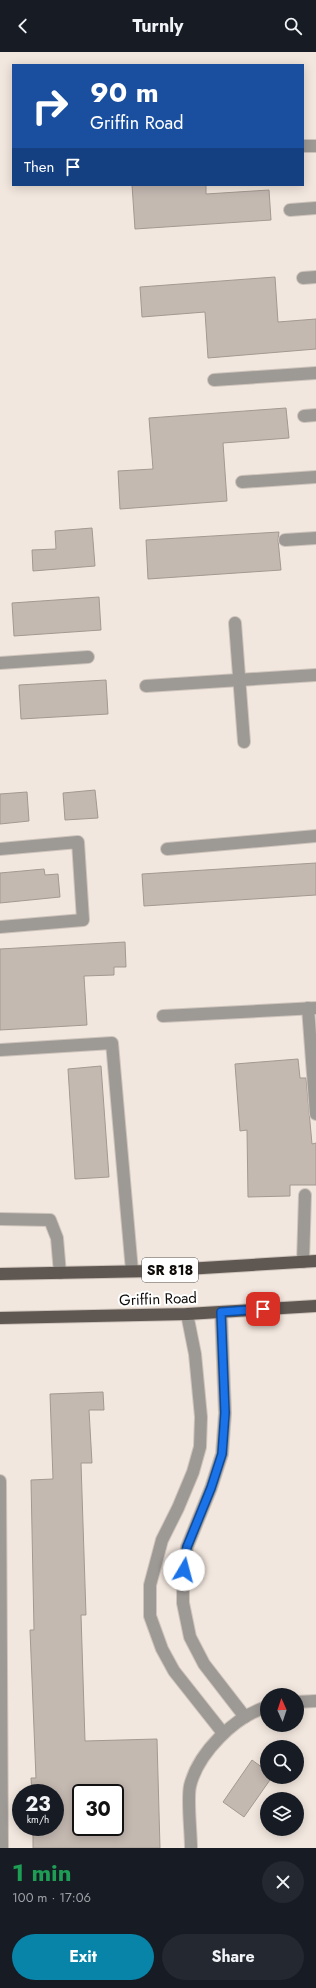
<!DOCTYPE html>
<meta charset="utf-8">
<style>
body{margin:0;font-family:Jost,sans-serif;background:#242831;color:#f1f3f6;height:100vh;display:flex;flex-direction:column;font-size:15px;white-space:nowrap}
*{box-sizing:border-box;margin:0}
p{font-size:13px;color:#9ea1a6}
.icon{flex:none;width:22px;height:22px;fill:none;stroke:currentColor;stroke-width:2;stroke-linecap:round;stroke-linejoin:round}
.map{position:relative;height:1796px;overflow:hidden}
.side{display:flex;flex-direction:column;background:#171b24;flex:1}
.side>*{flex:none}
.banner{position:absolute;left:12px;top:12px;width:292px;height:122px;border-radius:0px;box-shadow:0 2px 10px #0003;background:#1a4fa0;color:#fff;overflow:hidden}
.needle{width:26px;rotate:357deg}
.fabs{position:absolute;left:260px;top:1636px;display:grid;gap:8px}
.fabs a{display:grid;place-items:center;width:44px;height:44px;border-radius:50%;background:#171b24;box-shadow:0 2px 10px #0003;font-size:20px}
.speed{position:absolute;left:12px;top:1732px;display:flex;gap:8px;font-size:20px;font-weight:700;text-align:center}
.speed>*{display:grid;place-content:center;width:52px;height:52px;border-radius:50%;background:#171b24;box-shadow:0 2px 10px #0003;line-height:1}
.speed small{font-size:10px;font-weight:400}
.speed .limit{border:2px solid #111;border-radius:6px;background:#fff;color:#111}
.pin{position:absolute;display:grid;place-items:center;width:34px;height:34px;color:#fff;margin:-17px;border-radius:8px;box-shadow:0 2px 6px #0006}
.me{position:absolute;width:44px;margin:-22px;rotate:8deg;stroke-linejoin:round;filter:drop-shadow(0 0 3px #0008)}
.turn{display:flex;align-items:center;gap:14px;height:84px;padding:0 12px;font-size:18px}
.turn .icon{width:52px;height:52px;stroke-width:2.5}
.turn b{display:block;font-size:28px;line-height:34px}
.then{display:flex;align-items:center;height:38px;padding:0 12px;background:#0003;gap:8px;font-size:15px}
.round{display:grid;place-items:center;flex:none;width:42px;height:42px;border-radius:21px;background:#242831}
.head{display:flex;align-items:center;justify-content:space-between;height:68px;padding:0 12px}
h1{font-size:24px;font-weight:700;line-height:30px;color:#1e9e55}
.primary-button{display:flex;gap:8px;margin-top:auto;padding:8px 12px}
.primary-button a{flex:1;height:46px;border-radius:24px;background:#0784a8;color:#fff;font-size:16px;font-weight:700;line-height:46px;text-align:center}
.primary-button a+a{background:#242831;color:#f1f3f6}
header{display:flex;justify-content:space-between;align-items:center;height:52px;padding:0 12px;background:#171b24;font-size:18px;font-weight:700}
.map>svg:first-child{display:block}
</style>
<header><svg class="icon" aria-label="back" viewBox="0 0 24 24"><path d="M15 5l-7 7 7 7"/></svg>Turnly<svg class="icon" aria-label="search" viewBox="0 0 24 24"><circle cx="10" cy="10" r="6"/><path d="M15 15l6 6"/></svg></header>
<div class="map">
<svg width="316" height="1796" viewBox="0 0 316 1796">
<rect width="100%" height="100%" fill="#f2e7de"/>
<!-- building -->
<g fill="#c4b9b1" stroke="#a39990" fill-rule="evenodd">
<polygon points="132,133 206,133 206,142 269,138 271,168 135,177"/>
<polygon points="275,225 278,270 316,267 316,297 208,306 205,260 142,265 140,235"/>
<polygon points="286,356 289,386 223,391 227,449 120,457 118,419 153,417 149,366"/>
<polygon points="92,476 95,514 33,519 32,498 56,497 55,479"/>
<polygon points="279,480 278,488 281,518 148,527 146,488"/>
<polygon points="99,545 101,578 14,584 12,551"/>
<polygon points="106,628 108,662 21,667 19,633"/>
<polygon points="95,738 98,766 65,768 63,741"/>
<polygon points="27,740 29,769 0,772 0,742"/>
<polygon points="316,811 316,843 144,854 142,822"/>
<polygon points="44,817 45,823 58,822 60,845 0,851 0,821"/>
<polygon points="125,890 126,915 114,915 114,923 84,924 87,973 0,978 0,897"/>
<polygon points="298,1007 300,1026 306,1026 312,1092 316,1091 316,1133 290,1133 290,1144 248,1145 247,1078 240,1079 235,1012"/>
<polygon points="101,1014 109,1125 75,1127 68,1017"/>
<path d="M103 1340 104 1358H89L92 1411H81L86 1563H81L85 1689 157 1687 160 1796H33V1775H55V1741H32L31 1726H36L30 1578H34L31 1428 53 1427 50 1342ZM81 1741H115V1775H81Z"/>
<polygon points="252,1708 267,1719 267,1725 272,1725 244,1765 223,1750"/>
</g>
<g fill="none" stroke-linecap="round" stroke-linejoin="round">
<defs>
<g id="minor">
<polyline points="303,94 316,94"/>
<polyline points="290,158 316,156"/>
<polyline points="303,226 316,225"/>
<polyline points="214,328 316,321"/>
<polyline points="304,364 316,363"/>
<polyline points="242,430 316,425"/>
<polyline points="285,488 316,486"/>
<polyline points="235,571 244,690"/>
<polyline points="0,611 88,605"/>
<polyline points="146,634 316,623"/>
<polyline points="0,797 78,790 83,868 0,875"/>
<polyline points="167,797 316,784"/>
<polyline points="308,956 316,1062"/>
<polyline points="163,964 316,956"/>
<polyline points="0,998 112,991 132,1219"/>
<polyline points="0,1167 50,1168 57,1186 60,1221"/>
<polyline points="303,1210 305,1143"/>
<polyline points="221,1260 225,1361 222,1402 211,1436 187,1495 183,1529 183,1551 190,1585 204,1612 245,1665"/>
<polyline points="187,1262 195,1302 201,1365 200,1395 193,1420 178,1456 162,1488 150,1533 150,1564 162,1597 174,1619 223,1681"/>
<polyline points="0,1429 2,1796"/>
<polyline points="297,1650 316,1649"/>
<path d="M191 1796C191 1780 187 1748 190 1734 198 1701 235 1664 267 1655"/>
</g>
<g id="major">
<polyline points="0,1222 153,1219 316,1209"/>
<polyline points="0,1266 187,1262 316,1254"/>
</g>
</defs>
<!-- minor casing -->
<use href="#minor" stroke="#cec4bc" stroke-width="14"/>
<!-- major casing -->
<use href="#major" stroke="#cec4bc" stroke-width="14"/>
<!-- minor -->
<use href="#minor" stroke="#9d9995" stroke-width="12"/>
<!-- major -->
<use href="#major" stroke="#5f5751" stroke-width="12"/>
</g>
<g fill="none" stroke-linecap="round" stroke-linejoin="round">
<defs>
<polyline id="route" points="184,1518 187,1495 211,1436 222,1402 225,1361 221,1260 263,1257"/>
</defs>
<!-- route casing -->
<use href="#route" stroke="#114b97" stroke-width="10"/>
<!-- route -->
<use href="#route" stroke="#1a73e8" stroke-width="7"/>
</g>
<g text-anchor="middle" stroke-width="4" stroke-linejoin="round" paint-order="stroke">
<!-- shield labels -->
<rect fill="#fff" stroke="#565452" stroke-width="1" x="142" y="1206" width="56" height="24" rx="3"/>
<g font-size="14" font-weight="bold" fill="#0e0b08">
<text x="170" y="1223">SR 818</text>
</g>
<!-- street labels -->
<g font-size="15" fill="#0e0b08" stroke="#fff">
<text transform="translate(158 1247) rotate(-2)" y="5">Griffin Road</text>
</g>
</g>
</svg>
<div class="fabs">
<a><svg class="needle" viewBox="-14 -14 28 28"><path d="M0-13l5 13h-10z" fill="#e53935"/><path d="M0 13l5-13h-10z" fill="#9ea1a6"/></svg></a>
<a><svg class="icon" aria-label="search" viewBox="0 0 24 24"><circle cx="10" cy="10" r="6"/><path d="M15 15l6 6"/></svg></a>
<a><svg class="icon" aria-label="layers" viewBox="0 0 24 24"><path d="M12 4l9 5-9 5-9-5zM3 14l9 5 9-5"/></svg></a>
</div>
<div class="speed"><div>23<small>km/h</small></div><div class="limit">30</div></div>
<div class="pin" style="left:263px;top:1257px;background:#d93025"><svg class="icon" aria-label="arrive" viewBox="0 0 24 24"><path d="M6 21V4h12l-3 4 3 4H6"/></svg></div>
<svg class="me" style="left:184px;top:1518px" viewBox="-20 -20 40 40"><circle r="19" fill="#fff"/><path d="M0-13L10 11 0 6-10 11z" fill="#1a73e8"/></svg>
<div class="banner">
<div class="turn"><svg class="icon" aria-label="right" viewBox="0 0 24 24"><path d="M7 20v-9h11M14 6l5 5-5 5"/></svg><div><b>90 m</b>Griffin Road</div></div>
<div class="then">Then<svg class="icon" aria-label="arrive" viewBox="0 0 24 24"><path d="M6 21V4h12l-3 4 3 4H6"/></svg></div>
</div>
</div>
<section class="side">
<div class="head"><div><h1>1 min</h1><p>100 m · 17:06</p></div><a class="round"><svg class="icon" aria-label="close" viewBox="0 0 24 24"><path d="M6 6l12 12M18 6L6 18"/></svg></a></div>
<div class="primary-button"><a>Exit</a><a>Share</a></div>
</section>
